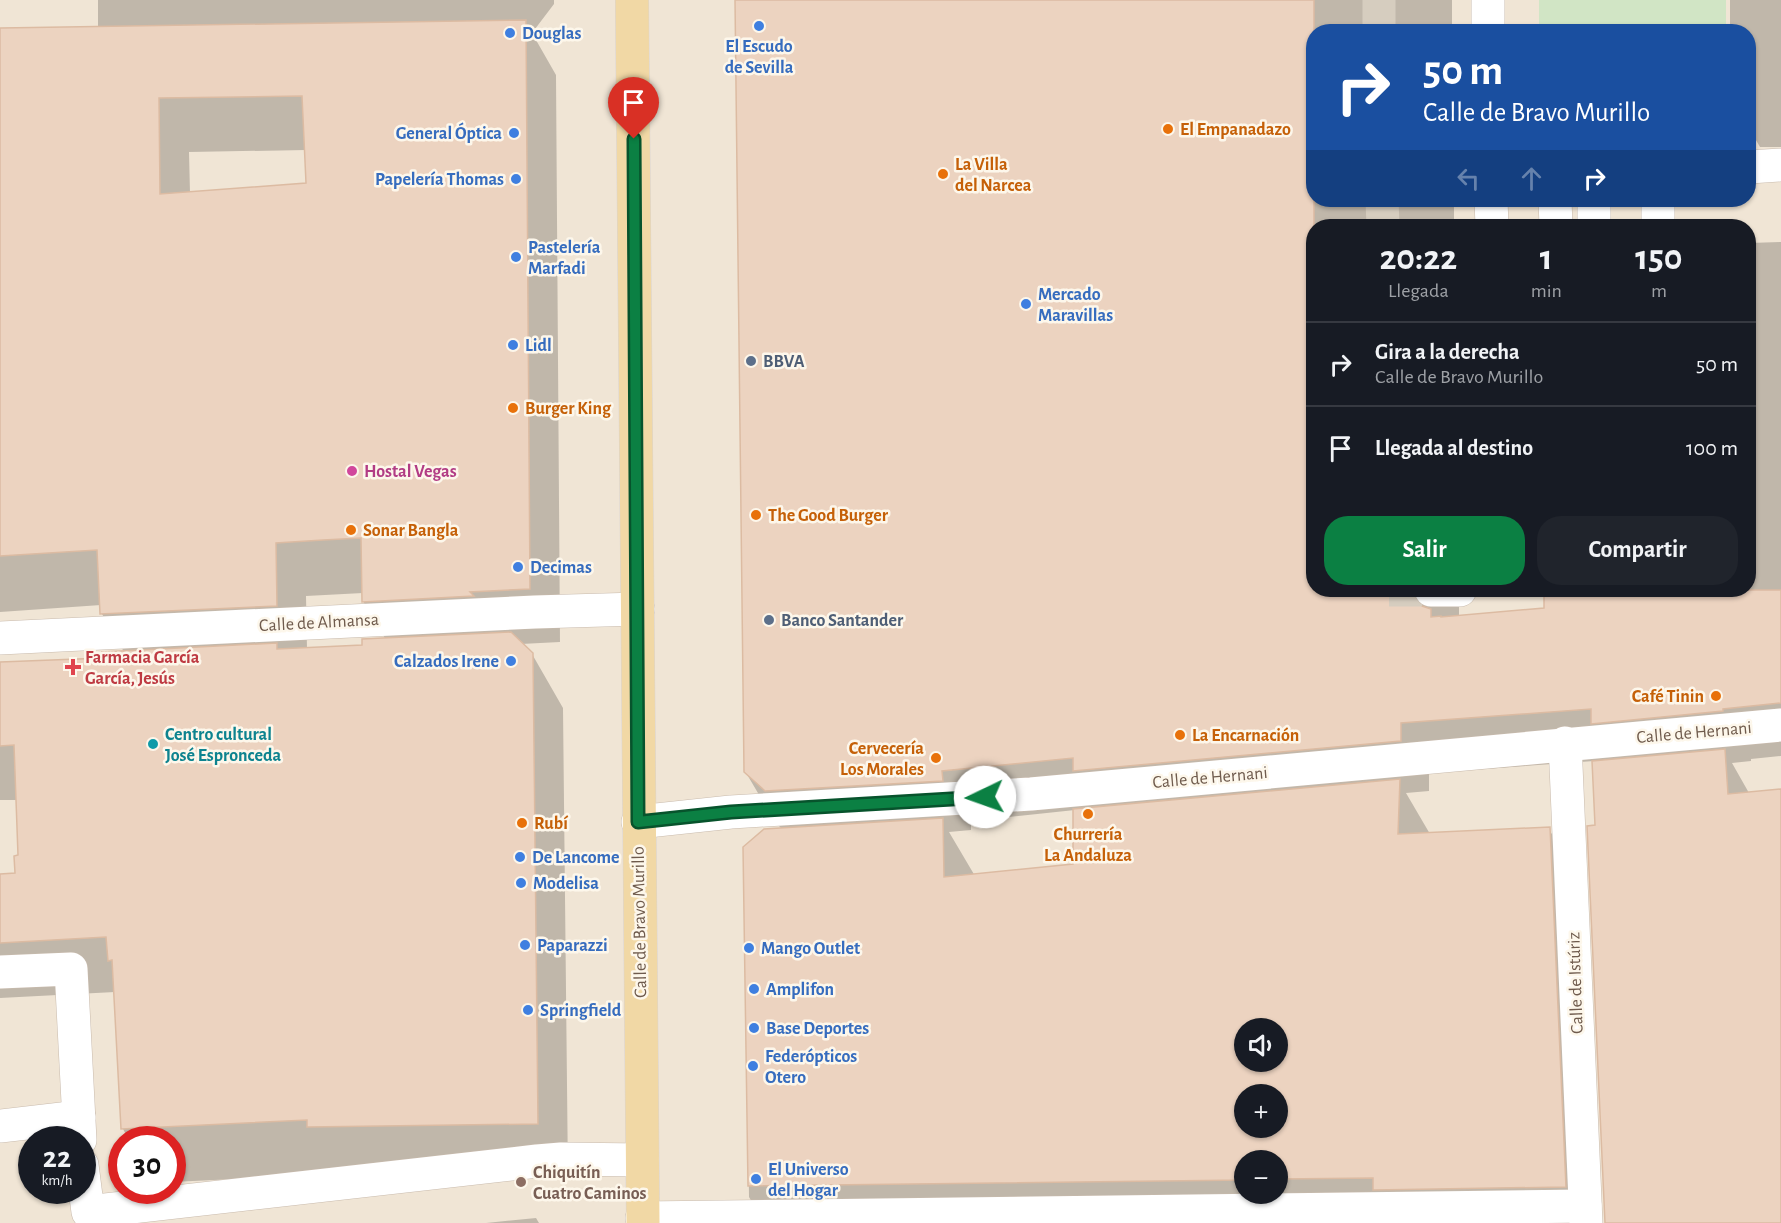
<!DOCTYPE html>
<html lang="es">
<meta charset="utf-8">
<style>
body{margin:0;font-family:"Alegreya Sans",sans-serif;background:#20242c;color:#f1f3f6;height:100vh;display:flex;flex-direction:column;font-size:22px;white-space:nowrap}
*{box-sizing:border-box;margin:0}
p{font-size:20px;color:#9ea1a6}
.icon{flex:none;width:33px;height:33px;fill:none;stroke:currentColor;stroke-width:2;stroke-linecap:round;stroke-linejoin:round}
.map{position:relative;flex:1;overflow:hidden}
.side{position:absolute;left:1306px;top:219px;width:450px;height:378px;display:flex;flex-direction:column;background:#171b24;border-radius:24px;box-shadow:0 2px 4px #0004}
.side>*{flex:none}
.top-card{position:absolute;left:1306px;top:24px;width:450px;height:183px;border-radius:24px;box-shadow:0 2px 4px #0004;background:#1a4fa0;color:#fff;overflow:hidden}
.fabs{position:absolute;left:1234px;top:1018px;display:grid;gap:12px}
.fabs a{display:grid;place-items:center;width:54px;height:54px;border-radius:50%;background:#171b24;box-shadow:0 2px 4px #0004;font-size:30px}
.speed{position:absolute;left:18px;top:1126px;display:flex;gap:12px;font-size:30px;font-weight:700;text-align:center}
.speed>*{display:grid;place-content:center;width:78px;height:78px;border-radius:50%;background:#171b24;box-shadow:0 2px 4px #0004;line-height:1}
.speed small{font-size:15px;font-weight:400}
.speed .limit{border:9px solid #d22;background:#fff;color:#111}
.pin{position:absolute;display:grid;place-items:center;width:51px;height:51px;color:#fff;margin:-62px -26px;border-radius:50% 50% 50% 0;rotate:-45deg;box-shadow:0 0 6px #0007}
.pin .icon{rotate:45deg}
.me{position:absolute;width:66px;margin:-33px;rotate:267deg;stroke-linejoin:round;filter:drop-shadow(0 0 4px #0008)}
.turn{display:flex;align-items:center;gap:21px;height:126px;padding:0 18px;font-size:27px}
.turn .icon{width:78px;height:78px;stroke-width:2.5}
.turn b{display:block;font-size:42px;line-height:51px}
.lanes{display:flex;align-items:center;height:57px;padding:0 18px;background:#0003;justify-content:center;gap:30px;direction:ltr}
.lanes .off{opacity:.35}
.eta{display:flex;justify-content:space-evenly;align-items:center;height:102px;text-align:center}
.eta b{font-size:36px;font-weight:700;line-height:42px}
.cta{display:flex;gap:12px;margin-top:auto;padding:12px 18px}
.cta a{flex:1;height:69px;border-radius:24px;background:#0b8043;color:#fff;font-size:24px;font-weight:700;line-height:69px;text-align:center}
.cta a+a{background:#20242c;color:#f1f3f6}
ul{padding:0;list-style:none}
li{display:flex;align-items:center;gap:18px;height:84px;padding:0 18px;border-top:2px solid #363941}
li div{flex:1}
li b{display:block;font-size:22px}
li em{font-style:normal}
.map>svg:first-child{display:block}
</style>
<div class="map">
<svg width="1781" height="1223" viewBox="0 0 1781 1223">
<rect width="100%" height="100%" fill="#f9f3e5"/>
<!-- residential -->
<path fill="#f0e5d5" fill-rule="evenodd" d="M0 0H1781V1223H0ZM1314 32H1749V200H1314ZM1314 226H1749V590H1314ZM1245 1029H1278V1062H1245ZM1245 1095H1278V1128H1245ZM32 1140H82V1191H32ZM122 1140H172V1191H122ZM1245 1161H1278V1194H1245Z"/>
<!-- green -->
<rect fill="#d1e5c5" x="1539" y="0" width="187" height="31"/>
<!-- shadow -->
<g fill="#0003" fill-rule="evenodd">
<path d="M98 0H554V4L532 33 556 75 560 642 521 644 532 654 563 708 568 1178 340 1181 336 1174 172 1182V1140H129L123 1129 115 992 0 998V875L17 874 19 857 17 800H0V663L104 659 124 652 102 614 101 605 0 612V30L98 29ZM306 150 307 184 190 193 189 152ZM363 593V601L386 640 364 647 307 649 306 596Z"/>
<path d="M736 0H1452V32H1314V200H1454V226H1314V590H1459V616L1546 609V590H1749V243L1781 242V756L1751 759V761L1732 763 1749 793 1781 790V1223H1606L1594 761 1429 773V791L1406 793 1430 834 1549 829 1585 892 1600 1223H764L749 1197 745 847 782 829 775 822 745 771ZM1075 810V866L975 876 949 832 971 830V821ZM1245 1029H1278V1062H1245ZM1245 1095H1278V1128H1245ZM1245 1161H1278V1194H1245Z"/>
<polygon points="1730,0 1781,0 1781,147 1760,147 1749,128 1749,32 1730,32"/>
<polygon points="536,1218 539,1223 486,1223"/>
</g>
<!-- building -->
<g fill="#ecd3c0" stroke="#dcbba2" stroke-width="1.5" fill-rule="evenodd">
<polygon points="735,0 1314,0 1314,590 1412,590 1415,600 1422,606 1431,609 1431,617 1441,616 1441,617 1544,608 1544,590 1781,590 1781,703 1723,709 1723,711 1591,724 1591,709 1401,723 1401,741 1073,771 1073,758 942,771 943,781 765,791 744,772"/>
<path d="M526 20 530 589 470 592 474 596 362 602 361 538 323 540 276 543 277 606 100 614 97 550 0 556V28ZM302 96 306 183 160 194 159 98Z"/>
<polygon points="511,632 533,653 538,1124 307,1127 307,1120 121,1129 112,960 108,961 106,937 0,943 0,874 15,873 14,856 18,855 14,745 0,746 0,662 103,658 102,652 277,643 277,649 362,645 362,639"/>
<polygon points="1725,749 1728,794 1781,789 1781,1223 1605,1223 1587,826 1595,825 1592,761"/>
<path d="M1400 779 1398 834 1550 827 1566 1187 1373 1190V1178L1278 1179V1161H1245V1180L748 1186 743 847 764 829 943 818 944 877 1073 864V809ZM1245 1029H1278V1062H1245ZM1245 1095H1278V1128H1245Z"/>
</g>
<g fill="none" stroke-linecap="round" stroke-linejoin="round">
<!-- minor-tunnel -->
<g stroke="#d6cdbf" stroke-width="33" stroke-dasharray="33 16" stroke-linecap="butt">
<polyline points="1379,0 1379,32"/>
<polyline points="1382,200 1383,226"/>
<polyline points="1389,590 1431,590"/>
</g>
<defs>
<g id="minor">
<polyline points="1488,0 1488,32"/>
<polyline points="1749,167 1781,165"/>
<polyline points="1491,200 1492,226"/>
<polyline points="1555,200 1556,226"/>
<polyline points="1658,200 1658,226"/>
<polyline points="1594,226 1594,200"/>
<polyline points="1431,590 1460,590"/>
<polyline points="0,638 535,612 638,609"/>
<polyline points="1565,743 1586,1223"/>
<polyline points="638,822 731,812 1031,794 1781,725"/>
<polyline points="0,972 71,969 80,1140"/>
<polyline points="0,1126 79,1117"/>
<polyline points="82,1165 88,1212 537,1161 561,1159 642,1160"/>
<polyline points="642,1218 1585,1206"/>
</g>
<polyline id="major" points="632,0 643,1223"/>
</defs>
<!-- minor casing -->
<use href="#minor" stroke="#c9bbad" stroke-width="34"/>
<!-- major casing -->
<use href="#major" stroke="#dad4d1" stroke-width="34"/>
<!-- minor -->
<use href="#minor" stroke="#fff" stroke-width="33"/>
<!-- major -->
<use href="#major" stroke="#f1d8a5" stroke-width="33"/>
</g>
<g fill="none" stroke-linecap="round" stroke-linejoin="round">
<defs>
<polyline id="route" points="634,139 638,822 731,812 985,797"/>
</defs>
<!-- route casing -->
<use href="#route" stroke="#07532c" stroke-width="15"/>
<!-- route -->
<use href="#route" stroke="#0b8043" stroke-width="10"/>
</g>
<!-- markers -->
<g fill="#3f7fe0" stroke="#fdf7eb" stroke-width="2">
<circle cx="759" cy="26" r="6"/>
<circle cx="510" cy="33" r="6"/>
<circle cx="514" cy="133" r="6"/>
<circle cx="516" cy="179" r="6"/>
<circle cx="516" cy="257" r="6"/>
<circle cx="1026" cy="304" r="6"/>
<circle cx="513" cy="345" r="6"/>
<circle cx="518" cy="567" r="6"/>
<circle cx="511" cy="661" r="6"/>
<circle cx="520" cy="857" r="6"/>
<circle cx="521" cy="883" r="6"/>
<circle cx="525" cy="945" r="6"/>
<circle cx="749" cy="948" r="6"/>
<circle cx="754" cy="989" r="6"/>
<circle cx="528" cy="1010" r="6"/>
<circle cx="754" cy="1028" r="6"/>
<circle cx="753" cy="1066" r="6"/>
<circle cx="756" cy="1179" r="6"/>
</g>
<g fill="#e8710a" stroke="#fdf7eb" stroke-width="2">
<circle cx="1168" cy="129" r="6"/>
<circle cx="943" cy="174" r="6"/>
<circle cx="513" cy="408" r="6"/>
<circle cx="756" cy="515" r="6"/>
<circle cx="351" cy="530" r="6"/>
<circle cx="1716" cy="696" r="6"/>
<circle cx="1180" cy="735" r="6"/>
<circle cx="936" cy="758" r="6"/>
<circle cx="1088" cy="814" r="6"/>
<circle cx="522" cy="823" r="6"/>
</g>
<g fill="#5c6f8a" stroke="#fdf7eb" stroke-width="2">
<circle cx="751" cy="361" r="6"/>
<circle cx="769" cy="620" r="6"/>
</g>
<circle fill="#d1479c" stroke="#fdf7eb" stroke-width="2" cx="352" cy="471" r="6"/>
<path fill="#e0444e" stroke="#fdf7eb" stroke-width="2" d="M70 658h6v6h6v6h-6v6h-6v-6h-6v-6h6z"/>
<circle fill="#0f9aa8" stroke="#fdf7eb" stroke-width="2" cx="153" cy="744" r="6"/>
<circle fill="#8d6e63" stroke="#fdf7eb" stroke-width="2" cx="521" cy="1182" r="6"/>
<g text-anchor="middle" stroke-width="5" stroke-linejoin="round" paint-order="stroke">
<!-- shop labels -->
<g font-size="18" font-weight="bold" fill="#366cbe" stroke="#fdf7eb" text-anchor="start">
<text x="522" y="39">Douglas</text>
<text x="759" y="52" text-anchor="middle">El Escudo<tspan x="759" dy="21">de Sevilla</tspan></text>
<text x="502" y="139" text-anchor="end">General Óptica</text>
<text x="504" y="185" text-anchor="end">Papelería Thomas</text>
<text x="528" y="253">Pastelería<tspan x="528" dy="21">Marfadi</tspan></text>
<text x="1038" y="300">Mercado<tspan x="1038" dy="21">Maravillas</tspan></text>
<text x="525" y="351">Lidl</text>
<text x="530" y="573">Decimas</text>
<text x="499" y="667" text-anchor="end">Calzados Irene</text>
<text x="532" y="863">De Lancome</text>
<text x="533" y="889">Modelisa</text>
<text x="537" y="951">Paparazzi</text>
<text x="761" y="954">Mango Outlet</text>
<text x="766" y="995">Amplifon</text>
<text x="540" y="1016">Springfield</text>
<text x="766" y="1034">Base Deportes</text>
<text x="765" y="1062">Federópticos<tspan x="765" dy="21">Otero</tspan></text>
<text x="768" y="1175">El Universo<tspan x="768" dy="21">del Hogar</tspan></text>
</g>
<!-- food labels -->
<g font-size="18" font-weight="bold" fill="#c56008" stroke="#fdf7eb" text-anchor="start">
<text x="1180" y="135">El Empanadazo</text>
<text x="955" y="170">La Villa<tspan x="955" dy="21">del Narcea</tspan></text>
<text x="525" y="414">Burger King</text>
<text x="768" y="521">The Good Burger</text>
<text x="363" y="536">Sonar Bangla</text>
<text x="1704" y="702" text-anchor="end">Café Tinin</text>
<text x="1192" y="741">La Encarnación</text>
<text x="924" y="754" text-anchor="end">Cervecería<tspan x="924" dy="21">Los Morales</tspan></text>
<text x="534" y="829">Rubí</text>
<text x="1088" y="840" text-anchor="middle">Churrería<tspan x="1088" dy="21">La Andaluza</tspan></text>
</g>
<!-- service labels -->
<g font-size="18" font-weight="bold" fill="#4e5e75" stroke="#fdf7eb" text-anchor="start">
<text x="763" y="367">BBVA</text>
<text x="781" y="626">Banco Santander</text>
</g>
<!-- hotel labels -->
<g font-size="18" font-weight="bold" fill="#b23c85" stroke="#fdf7eb" text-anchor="start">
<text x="364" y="477">Hostal Vegas</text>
</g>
<!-- street labels -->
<g font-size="18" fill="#6f5b4d" stroke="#fdf7eb">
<text transform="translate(319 622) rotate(-3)" y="6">Calle de Almansa</text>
<text transform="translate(1694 732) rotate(-5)" y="6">Calle de Hernani</text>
<text transform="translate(1210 777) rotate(-5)" y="6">Calle de Hernani</text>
<text transform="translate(639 922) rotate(-91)" y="6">Calle de Bravo Murillo</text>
<text transform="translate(1575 983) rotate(-92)" y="6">Calle de Istúriz</text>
</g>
<!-- health labels -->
<g font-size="18" font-weight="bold" fill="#be3a42" stroke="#fdf7eb" text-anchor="start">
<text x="85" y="663">Farmacia García<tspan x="85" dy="21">García, Jesús</tspan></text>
</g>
<!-- culture labels -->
<g font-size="18" font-weight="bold" fill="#0d838f" stroke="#fdf7eb" text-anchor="start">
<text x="165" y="740">Centro cultural<tspan x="165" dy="21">José Espronceda</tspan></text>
</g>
<!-- education labels -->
<g font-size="18" font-weight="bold" fill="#785e54" stroke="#fdf7eb" text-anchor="start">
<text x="533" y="1178">Chiquitín<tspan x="533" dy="21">Cuatro Caminos</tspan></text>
</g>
</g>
</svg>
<div class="fabs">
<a><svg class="icon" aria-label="sound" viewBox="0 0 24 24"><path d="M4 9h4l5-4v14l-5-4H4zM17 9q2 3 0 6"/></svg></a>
<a>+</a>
<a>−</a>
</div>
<div class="speed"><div>22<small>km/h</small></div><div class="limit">30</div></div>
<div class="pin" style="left:634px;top:139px;background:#d93025"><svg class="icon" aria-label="arrive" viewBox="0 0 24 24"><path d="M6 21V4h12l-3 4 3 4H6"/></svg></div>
<svg class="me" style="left:985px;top:797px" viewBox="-20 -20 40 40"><circle r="19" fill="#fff"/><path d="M0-13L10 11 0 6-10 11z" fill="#0b8043"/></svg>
<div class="top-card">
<div class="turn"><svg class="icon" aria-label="right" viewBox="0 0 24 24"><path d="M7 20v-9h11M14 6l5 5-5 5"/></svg><div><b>50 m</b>Calle de Bravo Murillo</div></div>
<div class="lanes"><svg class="icon off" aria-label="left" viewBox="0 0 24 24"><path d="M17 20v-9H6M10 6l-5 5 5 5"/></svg><svg class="icon off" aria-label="ahead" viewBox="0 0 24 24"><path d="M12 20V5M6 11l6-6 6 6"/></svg><svg class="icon" aria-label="right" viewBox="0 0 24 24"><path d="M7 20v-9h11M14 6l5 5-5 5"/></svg></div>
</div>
<section class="side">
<div class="eta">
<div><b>20:22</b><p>Llegada</p></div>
<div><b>1</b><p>min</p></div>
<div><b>150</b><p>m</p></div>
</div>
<ul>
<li><svg class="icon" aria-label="right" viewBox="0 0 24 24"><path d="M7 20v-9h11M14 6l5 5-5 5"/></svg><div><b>Gira a la derecha</b><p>Calle de Bravo Murillo</p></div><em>50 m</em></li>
<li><svg class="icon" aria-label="arrive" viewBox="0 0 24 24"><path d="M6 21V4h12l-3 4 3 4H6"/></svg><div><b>Llegada al destino</b></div><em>100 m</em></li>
</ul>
<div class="cta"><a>Salir</a><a>Compartir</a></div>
</section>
</div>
